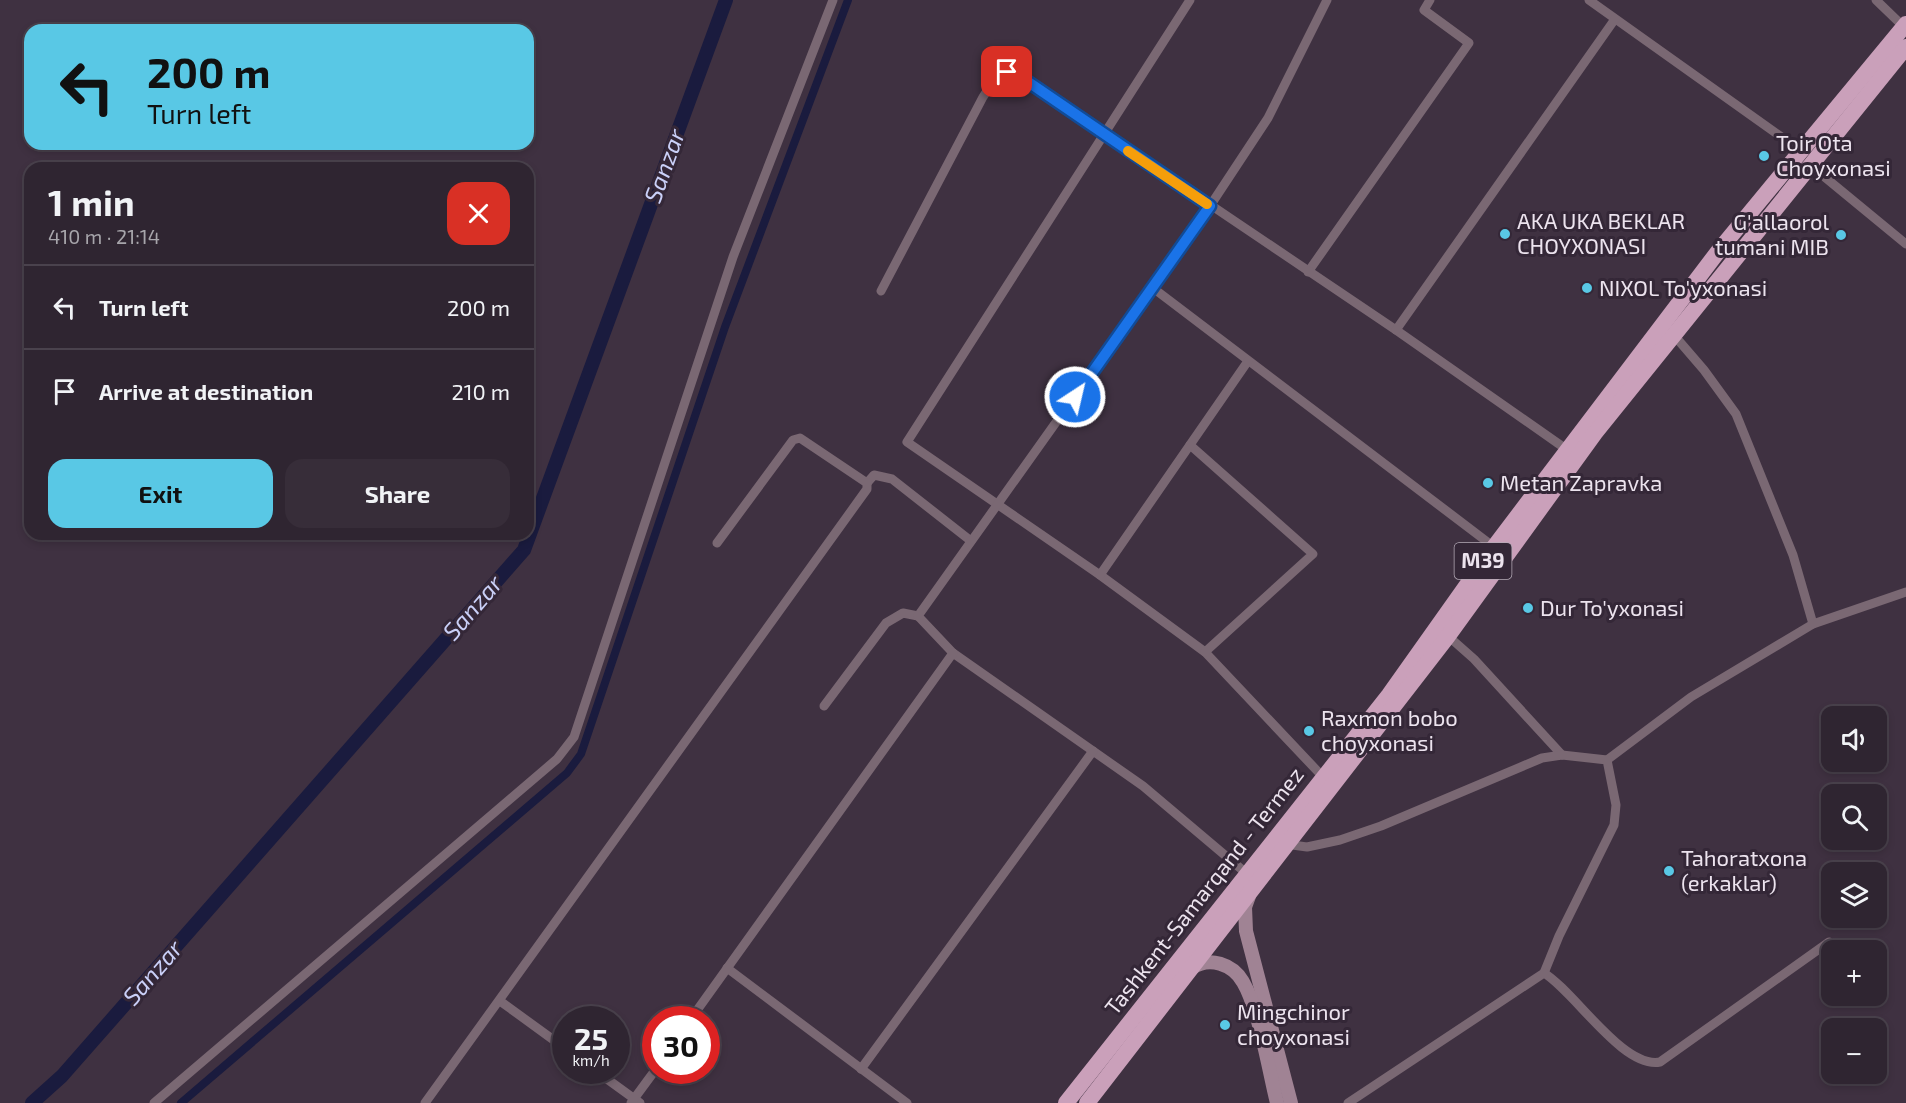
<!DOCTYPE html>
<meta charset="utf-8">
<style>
body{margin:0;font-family:"Exo 2",sans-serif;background:#372d39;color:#f1f3f6;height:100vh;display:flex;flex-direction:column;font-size:22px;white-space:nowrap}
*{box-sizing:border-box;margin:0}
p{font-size:20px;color:#a7a5ab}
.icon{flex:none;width:33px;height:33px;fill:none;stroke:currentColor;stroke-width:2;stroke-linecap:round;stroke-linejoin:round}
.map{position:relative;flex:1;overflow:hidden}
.side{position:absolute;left:24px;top:162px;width:510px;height:378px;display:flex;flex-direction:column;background:#2f2531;border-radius:18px;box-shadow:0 3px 9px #0003,0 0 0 2px #4a424d}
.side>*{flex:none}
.guide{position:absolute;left:24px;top:24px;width:510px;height:126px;border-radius:18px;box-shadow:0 3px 9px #0003,0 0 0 2px #4a424d;background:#59c8e5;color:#111;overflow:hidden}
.tools{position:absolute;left:1821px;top:706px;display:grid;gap:12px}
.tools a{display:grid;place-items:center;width:66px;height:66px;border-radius:12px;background:#2f2531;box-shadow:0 3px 9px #0003,0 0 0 2px #4a424d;font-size:30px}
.speed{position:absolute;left:552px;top:1006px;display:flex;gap:12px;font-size:30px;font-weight:700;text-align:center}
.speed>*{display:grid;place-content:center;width:78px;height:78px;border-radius:50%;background:#2f2531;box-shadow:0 3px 9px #0003,0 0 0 2px #4a424d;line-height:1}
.speed small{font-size:15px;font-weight:400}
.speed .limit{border:9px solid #d22;background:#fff;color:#111}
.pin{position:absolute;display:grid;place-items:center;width:51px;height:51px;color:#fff;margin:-26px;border-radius:12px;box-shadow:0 3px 9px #0006}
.me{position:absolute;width:66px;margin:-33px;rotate:35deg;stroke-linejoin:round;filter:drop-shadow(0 0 4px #0008)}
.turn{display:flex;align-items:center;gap:21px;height:126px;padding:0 24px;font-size:27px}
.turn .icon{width:78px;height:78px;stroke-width:2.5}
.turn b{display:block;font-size:42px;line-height:51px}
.round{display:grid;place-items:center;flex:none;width:63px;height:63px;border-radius:18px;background:#372d39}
.head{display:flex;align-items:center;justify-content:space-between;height:102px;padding:0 24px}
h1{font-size:36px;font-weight:700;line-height:45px}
.primary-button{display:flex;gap:12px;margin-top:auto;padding:12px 24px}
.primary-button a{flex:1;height:69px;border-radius:18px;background:#59c8e5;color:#111;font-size:24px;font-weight:700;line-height:69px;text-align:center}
.primary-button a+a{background:#372d39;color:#f1f3f6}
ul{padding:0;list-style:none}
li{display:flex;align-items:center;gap:18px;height:84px;padding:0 24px;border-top:2px solid #4a424d}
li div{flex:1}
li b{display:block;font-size:22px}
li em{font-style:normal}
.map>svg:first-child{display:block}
</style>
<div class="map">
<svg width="1906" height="1103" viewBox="0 0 1906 1103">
<rect width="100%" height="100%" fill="#3f3141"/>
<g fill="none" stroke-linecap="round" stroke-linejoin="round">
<!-- canal -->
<polyline stroke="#1a1b3e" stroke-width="8" points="181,1103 567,773 581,754 725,327 848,0"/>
<!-- river -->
<polyline stroke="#1a1b3e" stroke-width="14" points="32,1103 62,1076 524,550 726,0"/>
<!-- minor -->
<g stroke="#7a6873" stroke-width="9">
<polyline points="1190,0 907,442 1100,575 1205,652 1323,777"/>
<polyline points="1589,0 1801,151"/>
<polyline points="1876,0 1904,27"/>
<polyline points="1810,165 1906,244"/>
<polyline points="1308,272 1469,43 1424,10 1430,0"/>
<polyline points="1153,288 1494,547"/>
<path d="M881 291 983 97C992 84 997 69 1015 73L1396 330 1566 449"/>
<polyline points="1396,330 1615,19"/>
<polyline points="1673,334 1704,370 1736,414 1793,555 1813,624"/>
<polyline points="1190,445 1313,554 1205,652"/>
<polyline points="867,483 874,475 892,479 971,541"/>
<polyline points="1100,575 1248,361"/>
<polyline points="1448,636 1474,659 1562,755"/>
<polyline points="824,706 886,623 903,613 918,616"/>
<polyline points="1607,760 1691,697 1813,624 1906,592"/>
<polyline points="1285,844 1307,847 1340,840 1381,826 1542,758 1562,755 1607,760 1616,805 1614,825 1559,936 1544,973"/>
<polyline points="1246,873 1143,786 953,653 918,616 1210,206 1268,118 1327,0"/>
<polyline points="727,968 907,1103"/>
<polyline points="500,1001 566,1049"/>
<polyline points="690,1020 953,653"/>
<polyline points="861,1069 1093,751"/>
<polyline points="596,1071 640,1103"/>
<polyline points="154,1103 557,759 574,737 733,257 833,0"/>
<polyline points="425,1103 867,489 867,483 800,438 793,440 717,543"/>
<polyline points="631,1103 656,1069"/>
<path d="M1348 1103 1544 973C1575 992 1623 1069 1660 1062L1829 942"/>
</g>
<!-- secondary -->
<g stroke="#a08394" stroke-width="14">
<polyline points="1249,896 1245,907 1246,931 1291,1103"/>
<path d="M1192 968C1209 956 1233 964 1243 982 1259 1009 1269 1071 1277 1103"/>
</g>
<!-- trunk -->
<g stroke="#caa0ba" stroke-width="16">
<polyline points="1066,1103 1389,695 1494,547 1720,249 1906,24"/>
<polyline points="1087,1103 1448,636 1595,433 1906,47"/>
</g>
</g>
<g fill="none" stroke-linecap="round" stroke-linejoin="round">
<defs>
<polyline id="route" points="1007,72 1015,73 1210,206 1075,397"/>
</defs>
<!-- route casing -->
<use href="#route" stroke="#114b97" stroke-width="15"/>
<!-- route -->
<use href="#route" stroke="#1a73e8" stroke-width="10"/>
<!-- slow -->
<polyline stroke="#f59e0b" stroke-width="10" points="1128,151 1207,204"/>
</g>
<!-- markers -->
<g fill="#59c8e5" stroke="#342737" stroke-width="2">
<circle cx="1764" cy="156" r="6"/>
<circle cx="1505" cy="234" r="6"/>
<circle cx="1841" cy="235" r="6"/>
<circle cx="1587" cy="288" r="6"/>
<circle cx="1488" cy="483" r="6"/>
<circle cx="1528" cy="608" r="6"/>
<circle cx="1309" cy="731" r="6"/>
<circle cx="1669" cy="871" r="6"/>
<circle cx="1225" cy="1025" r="6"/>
</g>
<g text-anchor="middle" stroke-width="6" stroke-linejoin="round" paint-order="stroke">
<!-- shield labels -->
<rect fill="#342737" stroke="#b5abb7" stroke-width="1.5" x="1454.5" y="543" width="57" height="36" rx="4.5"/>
<g font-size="21" font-weight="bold" fill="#ece3ee">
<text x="1483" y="568">M39</text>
</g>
<!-- poi labels -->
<g font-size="22" fill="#ece3ee" stroke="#342737" text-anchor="start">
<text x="1776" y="151">Toir Ota<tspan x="1776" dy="25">Choyxonasi</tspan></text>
<text x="1517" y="229">AKA UKA BEKLAR<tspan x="1517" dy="25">CHOYXONASI</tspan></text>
<text x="1829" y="230" text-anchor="end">G'allaorol<tspan x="1829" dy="25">tumani MIB</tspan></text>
<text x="1599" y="296">NIXOL To'yxonasi</text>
<text x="1500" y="491">Metan Zapravka</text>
<text x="1540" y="616">Dur To'yxonasi</text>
<text x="1321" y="726">Raxmon bobo<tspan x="1321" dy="25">choyxonasi</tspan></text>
<text x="1681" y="866">Tahoratxona<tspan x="1681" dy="25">(erkaklar)</tspan></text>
<text x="1237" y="1020">Mingchinor<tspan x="1237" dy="25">choyxonasi</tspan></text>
</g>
<!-- street labels -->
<g font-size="22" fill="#ece3ee" stroke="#342737">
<text transform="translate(1204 891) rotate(-52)" y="8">Tashkent-Samarqand - Termez</text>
</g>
<!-- water labels -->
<g font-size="24" font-style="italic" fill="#cad0f8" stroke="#342737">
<text transform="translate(665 166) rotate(-70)" y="8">Sanzar</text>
<text transform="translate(473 608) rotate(-49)" y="8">Sanzar</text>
<text transform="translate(153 973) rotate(-49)" y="8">Sanzar</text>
</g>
</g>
</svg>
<div class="tools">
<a><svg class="icon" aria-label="sound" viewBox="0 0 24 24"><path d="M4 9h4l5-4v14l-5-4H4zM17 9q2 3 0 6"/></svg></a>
<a><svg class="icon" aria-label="search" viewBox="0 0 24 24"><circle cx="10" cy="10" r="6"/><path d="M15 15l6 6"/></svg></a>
<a><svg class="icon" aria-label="layers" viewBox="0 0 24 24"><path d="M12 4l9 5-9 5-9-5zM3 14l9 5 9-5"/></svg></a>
<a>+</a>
<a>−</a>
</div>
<div class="speed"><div>25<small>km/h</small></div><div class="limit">30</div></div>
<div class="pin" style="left:1007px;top:72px;background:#d93025"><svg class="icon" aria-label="arrive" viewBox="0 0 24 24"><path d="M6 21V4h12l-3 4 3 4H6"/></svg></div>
<svg class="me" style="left:1075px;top:397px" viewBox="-20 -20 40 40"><circle r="17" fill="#1a73e8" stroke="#fff" stroke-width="3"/><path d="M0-11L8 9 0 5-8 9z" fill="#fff"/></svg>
<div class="guide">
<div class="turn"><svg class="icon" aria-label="left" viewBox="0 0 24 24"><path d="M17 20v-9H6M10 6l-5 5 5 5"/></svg><div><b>200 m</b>Turn left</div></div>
</div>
<section class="side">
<div class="head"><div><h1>1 min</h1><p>410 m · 21:14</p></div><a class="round" style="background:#d93025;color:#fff"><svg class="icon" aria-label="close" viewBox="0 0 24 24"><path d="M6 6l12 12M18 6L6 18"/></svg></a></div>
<ul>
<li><svg class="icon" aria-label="left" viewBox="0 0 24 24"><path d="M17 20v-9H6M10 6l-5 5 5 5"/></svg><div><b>Turn left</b></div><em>200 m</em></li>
<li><svg class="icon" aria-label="arrive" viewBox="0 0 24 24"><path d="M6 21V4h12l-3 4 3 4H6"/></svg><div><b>Arrive at destination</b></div><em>210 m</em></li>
</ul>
<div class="primary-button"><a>Exit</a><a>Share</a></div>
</section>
</div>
